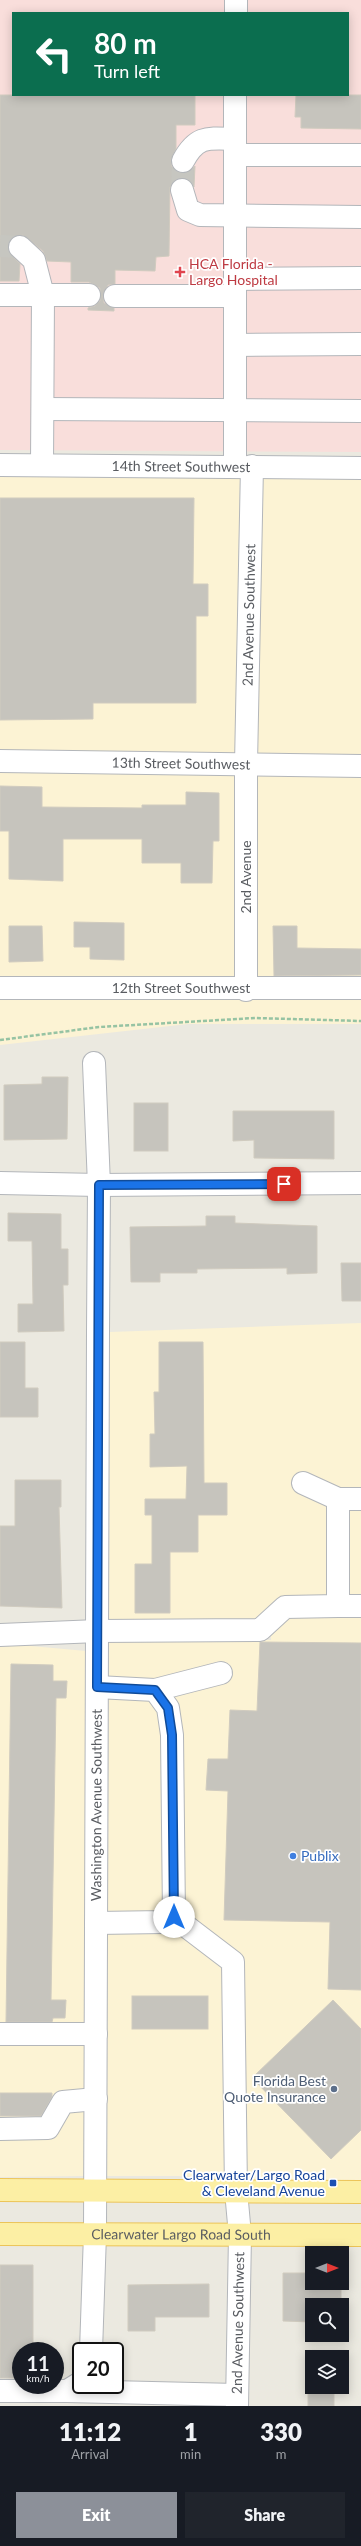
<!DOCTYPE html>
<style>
body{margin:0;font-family:Lato,sans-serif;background:#20242c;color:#f1f3f6;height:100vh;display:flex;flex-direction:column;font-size:15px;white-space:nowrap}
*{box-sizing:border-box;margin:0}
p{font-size:13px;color:#9ea1a6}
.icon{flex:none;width:22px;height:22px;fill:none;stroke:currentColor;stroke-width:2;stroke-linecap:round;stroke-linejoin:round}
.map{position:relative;height:2406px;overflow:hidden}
.side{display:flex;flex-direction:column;background:#171b24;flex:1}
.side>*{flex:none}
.banner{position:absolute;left:12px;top:12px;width:337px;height:84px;border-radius:0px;box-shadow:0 2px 10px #0003;background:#0b6e4f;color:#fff;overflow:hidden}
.needle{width:26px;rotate:90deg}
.fabs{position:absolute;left:305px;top:2246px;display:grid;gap:8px}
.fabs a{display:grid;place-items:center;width:44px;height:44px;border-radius:0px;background:#171b24;box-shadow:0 2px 10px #0003;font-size:20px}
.speed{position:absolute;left:12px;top:2342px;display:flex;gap:8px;font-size:20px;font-weight:700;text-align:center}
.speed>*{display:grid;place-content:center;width:52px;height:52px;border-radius:50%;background:#171b24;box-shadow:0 2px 10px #0003;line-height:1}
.speed small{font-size:10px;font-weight:400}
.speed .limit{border:2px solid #111;border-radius:6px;background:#fff;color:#111}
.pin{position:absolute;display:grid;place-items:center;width:34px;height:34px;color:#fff;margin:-17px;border-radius:8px;box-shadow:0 2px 6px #0006}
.me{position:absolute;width:44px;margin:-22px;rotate:0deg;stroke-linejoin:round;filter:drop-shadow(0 0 3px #0008)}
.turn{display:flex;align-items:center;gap:14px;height:84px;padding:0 16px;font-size:18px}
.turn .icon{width:52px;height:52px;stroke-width:2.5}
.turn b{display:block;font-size:28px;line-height:34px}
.eta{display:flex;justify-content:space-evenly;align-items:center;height:68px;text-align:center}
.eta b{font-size:24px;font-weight:800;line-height:28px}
.action{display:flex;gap:8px;margin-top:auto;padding:8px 16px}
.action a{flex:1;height:46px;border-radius:0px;background:#8c9099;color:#fff;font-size:16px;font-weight:800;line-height:46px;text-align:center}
.action a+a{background:#20242c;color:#f1f3f6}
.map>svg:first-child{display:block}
</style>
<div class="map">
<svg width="361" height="2406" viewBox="0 0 361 2406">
<rect width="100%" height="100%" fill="#ebe9e0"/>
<!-- commercial -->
<g fill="#fcf3d4">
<polygon points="0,474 240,476 235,754 0,751"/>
<polygon points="262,476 361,478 361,756 257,754"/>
<polygon points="0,771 235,774 235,980 0,978"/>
<polygon points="257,774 361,776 361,979 258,978"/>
<polygon points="0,998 361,998 361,1024 188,1024 0,1045"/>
<polygon points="361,1323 361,2183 290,2182 177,2176 107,2176 109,1641 271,1640 270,1621 109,1621 110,1332"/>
<polygon points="9,1644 86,1651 84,2176 0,2177 0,1645"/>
</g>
<!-- medical -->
<path fill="#f9dedb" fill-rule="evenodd" d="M0 0H361V452L0 450ZM13 13H348V95H13Z"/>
<!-- building -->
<g fill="#c6c4bd" stroke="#d0cbbf">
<polygon points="0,95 195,95 195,125 176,125 176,149 171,160 172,167 176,171 183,173 189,172 195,166 194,187 190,181 184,178 178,178 170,187 169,256 156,257 155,271 115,270 115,284 108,285 103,296 104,303 114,308 114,311 88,310 88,308 95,306 100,301 100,288 89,282 71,282 71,262 47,261 43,251 23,235 11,238 8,245 8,251 20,264 19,281 0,281"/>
<polygon points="296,95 361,95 361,129 301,128 301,117 295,117"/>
<polygon points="0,498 194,498 193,584 208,584 208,616 196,616 196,703 93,703 93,719 0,720"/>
<polygon points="0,786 42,787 42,807 142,808 142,805 186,805 186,792 219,793 219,841 213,841 212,883 181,883 181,863 142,863 142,839 63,839 63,881 9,879 9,831 0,831"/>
<polygon points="74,922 124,923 124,960 90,959 90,947 74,947"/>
<polygon points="9,926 42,926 43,961 9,962"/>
<polygon points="273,926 297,926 297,948 361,949 361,975 274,976"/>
<polygon points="42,1077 68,1077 67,1139 4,1140 4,1085 42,1084"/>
<rect x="134" y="1103" width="34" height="48"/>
<polygon points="233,1111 334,1111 334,1159 254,1158 254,1140 233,1141"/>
<polygon points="8,1213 61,1214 61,1249 68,1249 68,1285 63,1285 64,1331 18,1332 18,1304 33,1304 32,1241 8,1241"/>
<polygon points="206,1216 235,1216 235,1223 317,1226 317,1273 287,1274 287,1268 197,1269 197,1273 160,1273 160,1282 131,1282 130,1227 206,1226"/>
<polygon points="341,1263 361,1263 361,1301 342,1301"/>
<polygon points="0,1342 25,1342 25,1388 38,1388 38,1417 0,1417"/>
<polygon points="159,1342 203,1342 204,1483 227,1483 227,1515 198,1515 198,1552 170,1552 170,1613 135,1613 135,1564 152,1564 152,1515 145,1515 145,1499 186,1499 187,1466 150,1467 150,1434 155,1434 154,1392 159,1392"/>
<polygon points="15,1480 61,1480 61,1507 59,1507 62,1608 0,1606 0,1526 15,1526"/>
<polygon points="260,1642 361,1643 361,1990 328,1989 330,1922 224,1920 228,1791 206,1790 208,1759 228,1759 230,1710 257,1711"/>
<polygon points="11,1664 53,1665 53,1681 67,1681 66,1698 56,1698 51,2000 66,2000 65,2018 53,2018 52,2022 6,2022"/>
<rect x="132" y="1996" width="76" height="33"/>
<polygon points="333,2000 361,2029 361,2130 331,2159 252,2078"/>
<polygon points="0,2093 52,2093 52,2097 41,2116 0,2116"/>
<polygon points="0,2265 33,2265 33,2351 21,2351 21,2378 0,2378"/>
<polygon points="283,2273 312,2273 312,2283 341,2283 341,2305 312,2305 312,2322 283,2321"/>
<polygon points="209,2284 209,2317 155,2317 155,2331 128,2331 128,2285"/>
<rect x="308" y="2387" width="26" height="19"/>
</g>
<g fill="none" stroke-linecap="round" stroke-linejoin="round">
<!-- minor-tunnel -->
<g stroke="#c6c6c0" stroke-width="22" stroke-dasharray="22 11" stroke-linecap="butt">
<polyline points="182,190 183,161"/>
<polyline points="0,246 20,247"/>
</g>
<defs>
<g id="minor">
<polyline points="236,13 236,0"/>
<polyline points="235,155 361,155"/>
<path d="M183 161C197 135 208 138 235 139"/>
<polyline points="182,190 188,210 200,215 361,217"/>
<polyline points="20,247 34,260 43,295 42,465"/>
<polyline points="235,279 361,278"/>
<polyline points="0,295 89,295"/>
<polyline points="115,296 235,296"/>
<polyline points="235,345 361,344"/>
<polyline points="43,409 361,411"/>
<path id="s1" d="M0 465 361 468"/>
<polyline points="235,466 235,95"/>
<path id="s2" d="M0 761 361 766"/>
<path id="s3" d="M0 988H361"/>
<path id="s4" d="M246 990V764L252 466"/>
<polyline points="0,1183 99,1185 361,1183"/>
<polyline points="303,1483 338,1499"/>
<polyline points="338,1606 361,1606"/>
<polyline points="0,1635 98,1631 260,1630 285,1607 338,1606 338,1499 361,1499"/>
<polyline points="155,1690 221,1673"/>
<polyline points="174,1917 233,1962 236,2191 240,2235 237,2406"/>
<polyline points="96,1923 164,1922 174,1917 172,1735 168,1708 155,1690 97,1687"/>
<polyline points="0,2034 96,2034"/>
<polyline points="0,2129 48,2128 63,2102 96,2099"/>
<path id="s5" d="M91 2351 95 2234 98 1332 99 1185 94 1063"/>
<polyline points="0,2391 67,2391 80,2383"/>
<polyline points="67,2391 237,2395"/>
</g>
<g id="major">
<polyline points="0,2190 361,2192"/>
<path id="s6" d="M0 2234 361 2235"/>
</g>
</defs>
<!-- minor casing -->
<use href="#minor" stroke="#b3b6ba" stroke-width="24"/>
<!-- major casing -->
<use href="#major" stroke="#ecc458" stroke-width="24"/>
<!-- path -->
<polyline stroke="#96c3a3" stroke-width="2.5" stroke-dasharray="4 2" stroke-linecap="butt" points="0,1040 99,1027 255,1018 361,1021"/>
<!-- minor -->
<use href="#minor" stroke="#fff" stroke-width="22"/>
<!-- major -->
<use href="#major" stroke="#fcefa4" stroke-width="22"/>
</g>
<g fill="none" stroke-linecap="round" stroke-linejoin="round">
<defs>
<polyline id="route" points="174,1917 172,1735 168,1708 155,1690 97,1687 99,1185 284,1184"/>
</defs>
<!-- route casing -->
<use href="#route" stroke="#114b97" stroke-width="10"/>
<!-- route -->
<use href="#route" stroke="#1a73e8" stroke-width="7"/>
</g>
<!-- markers -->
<path fill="#e0444e" stroke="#fff" stroke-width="1.5" d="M178 266h4v4h4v4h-4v4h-4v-4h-4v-4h4z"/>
<circle fill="#3f7fe0" stroke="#fff" stroke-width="1.5" cx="293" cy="1856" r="4"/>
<circle fill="#5c6f8a" stroke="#fff" stroke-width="1.5" cx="334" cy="2089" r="4"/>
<rect fill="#1a4fb4" stroke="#fff" stroke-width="1.5" x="329" y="2179" width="8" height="8" rx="2"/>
<g text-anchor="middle" stroke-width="3.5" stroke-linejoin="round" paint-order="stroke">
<!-- health labels -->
<g font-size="14" fill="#be3a42" stroke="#fff" text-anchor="start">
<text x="189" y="269">HCA Florida -<tspan x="189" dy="16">Largo Hospital</tspan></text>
</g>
<!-- street labels -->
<g font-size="14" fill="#595c61" stroke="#fff">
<text dy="5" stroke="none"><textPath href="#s1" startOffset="181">14th Street Southwest</textPath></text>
<text dy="5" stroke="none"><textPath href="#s4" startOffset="375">2nd Avenue Southwest</textPath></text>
<text dy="5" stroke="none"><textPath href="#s2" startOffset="181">13th Street Southwest</textPath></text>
<text transform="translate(246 877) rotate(-90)" y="5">2nd Avenue</text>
<text dy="5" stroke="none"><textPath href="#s3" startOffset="181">12th Street Southwest</textPath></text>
<text dy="5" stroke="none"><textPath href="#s5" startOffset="546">Washington Avenue Southwest</textPath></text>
<text dy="5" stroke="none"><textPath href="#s6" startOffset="181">Clearwater Largo Road South</textPath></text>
<text transform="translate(238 2323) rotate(-89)" y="5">2nd Avenue Southwest</text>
</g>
<!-- shop labels -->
<g font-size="14" fill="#366cbe" stroke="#fff" text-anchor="start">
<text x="301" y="1861">Publix</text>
</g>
<!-- service labels -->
<g font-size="14" fill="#4e5e75" stroke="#fff" text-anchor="end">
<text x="326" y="2086">Florida Best<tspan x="326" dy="16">Quote Insurance</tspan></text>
</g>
<!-- transit labels -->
<g font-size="14" fill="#164399" stroke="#fff" text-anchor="end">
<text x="325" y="2180">Clearwater/Largo Road<tspan x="325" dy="16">&amp; Cleveland Avenue</tspan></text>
</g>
</g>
</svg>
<div class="fabs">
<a><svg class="needle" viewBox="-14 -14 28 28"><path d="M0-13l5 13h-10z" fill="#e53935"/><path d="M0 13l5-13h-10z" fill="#9ea1a6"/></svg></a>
<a><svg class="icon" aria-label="search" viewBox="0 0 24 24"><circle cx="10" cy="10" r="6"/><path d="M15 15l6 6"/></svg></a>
<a><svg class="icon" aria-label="layers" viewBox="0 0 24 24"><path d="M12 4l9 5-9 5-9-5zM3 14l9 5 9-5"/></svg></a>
</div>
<div class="speed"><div>11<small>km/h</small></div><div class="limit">20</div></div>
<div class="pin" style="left:284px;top:1184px;background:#d93025"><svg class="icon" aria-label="arrive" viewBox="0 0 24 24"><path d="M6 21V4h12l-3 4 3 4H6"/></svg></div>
<svg class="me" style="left:174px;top:1917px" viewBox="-20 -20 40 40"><circle r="19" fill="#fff"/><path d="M0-13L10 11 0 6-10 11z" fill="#1a73e8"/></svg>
<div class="banner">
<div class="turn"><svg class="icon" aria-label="left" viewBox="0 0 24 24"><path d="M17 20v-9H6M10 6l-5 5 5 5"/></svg><div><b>80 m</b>Turn left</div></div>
</div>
</div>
<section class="side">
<div class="eta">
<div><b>11:12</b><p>Arrival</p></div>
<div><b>1</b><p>min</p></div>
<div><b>330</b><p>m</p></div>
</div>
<div class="action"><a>Exit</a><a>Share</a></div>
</section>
